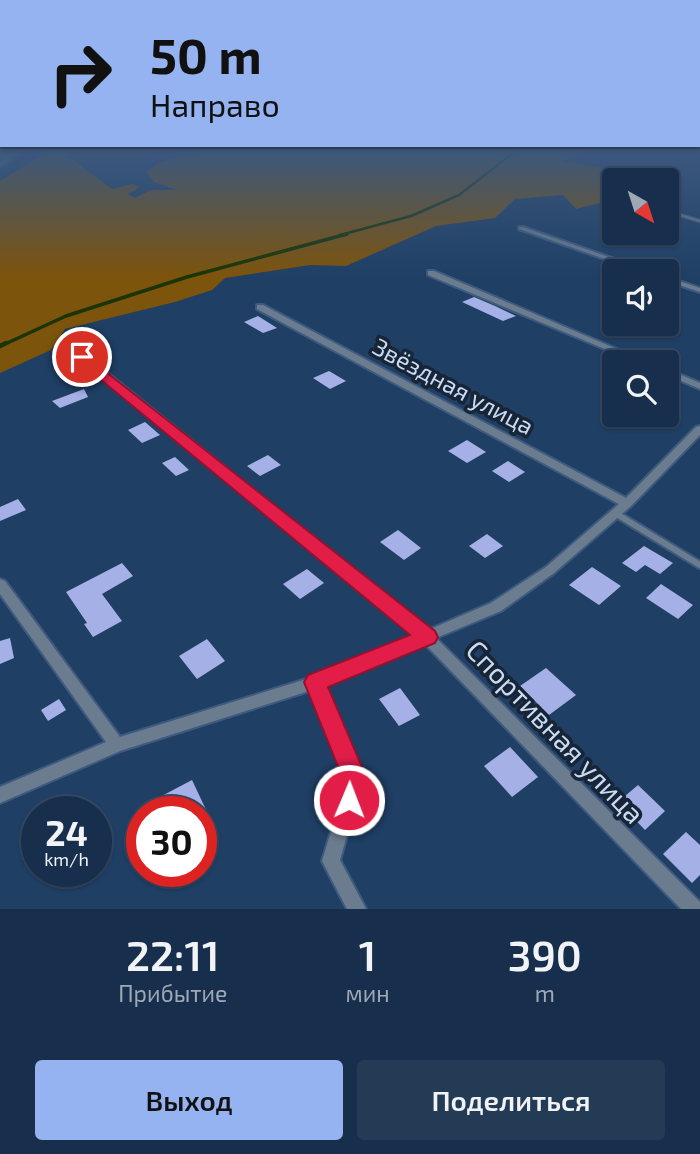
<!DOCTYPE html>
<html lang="ru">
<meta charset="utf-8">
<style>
body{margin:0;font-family:"Exo 2",sans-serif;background:#243b56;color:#f1f3f6;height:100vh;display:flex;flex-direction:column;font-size:26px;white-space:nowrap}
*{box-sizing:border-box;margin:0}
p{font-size:23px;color:#9ea9b5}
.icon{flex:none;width:38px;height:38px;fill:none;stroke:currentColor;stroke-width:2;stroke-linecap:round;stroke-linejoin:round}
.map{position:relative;height:909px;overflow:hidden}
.panel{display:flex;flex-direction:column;background:#172f4c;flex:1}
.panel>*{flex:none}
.guide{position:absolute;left:0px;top:0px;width:700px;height:147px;box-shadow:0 2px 5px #0004,0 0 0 2px #364a64;background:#95b2f1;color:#111;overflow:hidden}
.needle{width:46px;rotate:141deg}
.buttons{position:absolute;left:602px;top:168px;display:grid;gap:14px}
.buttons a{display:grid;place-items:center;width:77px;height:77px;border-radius:7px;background:#172f4c;box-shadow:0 2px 5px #0004,0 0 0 2px #364a64;font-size:35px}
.speed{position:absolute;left:21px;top:796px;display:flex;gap:14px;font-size:35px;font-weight:700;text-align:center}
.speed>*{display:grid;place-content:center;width:91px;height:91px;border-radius:50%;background:#172f4c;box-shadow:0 2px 5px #0004,0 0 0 2px #364a64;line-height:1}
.speed small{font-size:18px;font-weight:400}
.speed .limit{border:10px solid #d22;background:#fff;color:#111}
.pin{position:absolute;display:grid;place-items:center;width:60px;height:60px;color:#fff;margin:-30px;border:4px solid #fff;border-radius:50%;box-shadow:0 2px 7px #0007}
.me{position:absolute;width:77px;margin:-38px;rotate:1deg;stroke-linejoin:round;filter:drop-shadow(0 0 5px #0008)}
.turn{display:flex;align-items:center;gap:24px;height:147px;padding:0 35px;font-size:32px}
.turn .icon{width:91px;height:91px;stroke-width:2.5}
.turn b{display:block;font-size:49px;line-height:60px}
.eta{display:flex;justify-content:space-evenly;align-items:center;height:119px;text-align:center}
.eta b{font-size:42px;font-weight:600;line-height:49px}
.action{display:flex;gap:14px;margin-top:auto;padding:14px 35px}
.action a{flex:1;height:80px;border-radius:7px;background:#95b2f1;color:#111;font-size:28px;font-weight:600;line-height:80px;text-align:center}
.action a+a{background:#243b56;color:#f1f3f6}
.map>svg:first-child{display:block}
</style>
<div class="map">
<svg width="700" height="909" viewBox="0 0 700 909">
<rect width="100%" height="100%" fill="#1f3f65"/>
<!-- green -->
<polygon fill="#7d540c" points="50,150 168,150 140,155 84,155 82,151 70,152 62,156 72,159 112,189 132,184 140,187 128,194 135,198 150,190 176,190 154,182 146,172 160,162 198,152 198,150 592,150 562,161 606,168 620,180 614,180 614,197 611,200 576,209 563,195 515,199 495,218 436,226 346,266 310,265 225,278 212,290 175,302 65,329 51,350 0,373 0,181"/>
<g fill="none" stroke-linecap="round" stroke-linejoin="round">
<!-- stream-far2 -->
<polyline stroke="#1a3502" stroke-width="2.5" points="340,235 411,216 459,195 517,150"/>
<!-- stream-far1 -->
<polyline stroke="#1a3502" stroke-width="3.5" points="3,345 66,316 187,277 347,234"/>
<!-- stream -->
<polyline stroke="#1a3502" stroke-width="4.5" points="0,346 6,343"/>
</g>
<!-- building -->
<g fill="#a5b1e6">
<polygon points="474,297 495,306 516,316 503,321 462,302"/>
<polygon points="258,316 277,328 263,333 244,322"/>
<polygon points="329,371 346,381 330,389 313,378"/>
<polygon points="84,389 88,397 60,408 52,401"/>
<polygon points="145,422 160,435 142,443 128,430"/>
<polygon points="467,440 486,452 467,463 448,451"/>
<polygon points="268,455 281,465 260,476 247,466"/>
<polygon points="175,457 189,470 176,476 162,463"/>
<polygon points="508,461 525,472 509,482 492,471"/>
<polygon points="18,499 26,510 0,521 0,507"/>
<polygon points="398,530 421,548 404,560 380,542"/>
<polygon points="487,534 503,546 485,558 469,546"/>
<polygon points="644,546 673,563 660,574 645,565 636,572 622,563"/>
<polygon points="122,563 133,576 102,594 122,621 93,637 84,624 87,623 66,592"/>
<polygon points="592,567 621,586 599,605 569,585"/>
<polygon points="307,569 324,583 300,599 283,584"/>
<polygon points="661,584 693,605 678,619 646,598"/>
<polygon points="10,638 14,658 0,664 0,641"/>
<polygon points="207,639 225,661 197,679 179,656"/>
<polygon points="546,668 576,695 549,715 520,686"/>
<polygon points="400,688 420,715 399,726 379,699"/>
<polygon points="59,699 66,710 48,721 41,710"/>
<polygon points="510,747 538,777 512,797 484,766"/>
<polygon points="192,780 207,812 161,812 156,799"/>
<polygon points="638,785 665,811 645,830 618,802"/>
<polygon points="686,832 700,845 700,875 692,883 663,854"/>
</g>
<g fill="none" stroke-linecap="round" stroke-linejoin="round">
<defs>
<polyline id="service-far1" points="667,211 700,221"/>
<polyline id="service" points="615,513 700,565"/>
<g id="minor">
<polygon points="0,155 12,154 15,156 0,159"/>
<polygon points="519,227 523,227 649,271 639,271 519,229"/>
<polygon points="428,271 434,271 647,362 636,362 428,275"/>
<polygon points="667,277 700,288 700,292 667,281"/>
<polygon points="257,305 263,305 626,498 696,427 700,426 700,435 631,506 554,573 501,611 436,638 700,902 700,909 681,909 424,643 325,685 363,779 340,860 366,909 347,909 322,861 347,779 312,690 120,751 0,803 0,787 106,742 0,594 0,579 5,581 120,737 313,677 415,635 79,359 79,355 85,355 428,630 491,603 546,567 619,504 257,309"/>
<polygon points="667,369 700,383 700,389 667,375"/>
</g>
<polygon id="tertiary" points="17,150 24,150 0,167 0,162"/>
</defs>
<!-- service-far1 casing -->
<use href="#service-far1" stroke="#3e5b7f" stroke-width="4.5"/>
<!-- service casing -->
<use href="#service" stroke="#3e5b7f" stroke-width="10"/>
<!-- minor casing -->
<use href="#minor" stroke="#3e5b7f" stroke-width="4"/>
<!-- tertiary casing -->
<use href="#tertiary" stroke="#3e5b7f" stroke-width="4"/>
<!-- service-far1 -->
<use href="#service-far1" stroke="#6c7c8f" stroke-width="2.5"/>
<!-- service -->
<use href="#service" stroke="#6c7c8f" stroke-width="6"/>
<!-- minor -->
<use href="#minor" fill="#6c7c8f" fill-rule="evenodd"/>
<!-- tertiary -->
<use href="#tertiary" fill="#6c7c8f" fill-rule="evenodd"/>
</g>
<!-- sky -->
<linearGradient id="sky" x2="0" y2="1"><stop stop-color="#112338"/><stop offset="0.54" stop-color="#3c587e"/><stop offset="1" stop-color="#3c587e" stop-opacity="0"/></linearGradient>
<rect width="700" height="277" fill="url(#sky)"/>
<!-- route -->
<polygon fill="#e11d48" stroke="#92132f" stroke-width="2" points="82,353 435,631 438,637 435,643 328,687 367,779 358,808 349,812 340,808 336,800 343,779 304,682 308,675 410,635 77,360 75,357"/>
<g text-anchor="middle" stroke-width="7" stroke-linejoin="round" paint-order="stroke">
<!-- street labels -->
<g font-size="24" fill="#c9dcf3" stroke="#172537">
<text transform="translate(453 387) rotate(28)" y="8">Звёздная улица</text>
</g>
<!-- near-street labels -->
<g font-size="28" fill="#c9dcf3" stroke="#172537">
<text transform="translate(555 732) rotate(46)" y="10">Спортивная улица</text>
</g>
</g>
</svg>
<div class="buttons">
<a><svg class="needle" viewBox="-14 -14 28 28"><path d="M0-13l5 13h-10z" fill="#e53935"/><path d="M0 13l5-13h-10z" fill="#9ea9b5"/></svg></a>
<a><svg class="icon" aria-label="sound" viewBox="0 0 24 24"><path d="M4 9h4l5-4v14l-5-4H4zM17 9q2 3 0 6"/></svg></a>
<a><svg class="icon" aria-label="search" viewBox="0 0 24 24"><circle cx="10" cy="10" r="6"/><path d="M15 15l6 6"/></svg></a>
</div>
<div class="speed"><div>24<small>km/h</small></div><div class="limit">30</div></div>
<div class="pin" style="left:82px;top:357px;background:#d93025"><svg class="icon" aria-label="arrive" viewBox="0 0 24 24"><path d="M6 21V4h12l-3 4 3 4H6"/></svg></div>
<svg class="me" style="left:349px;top:800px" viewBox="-20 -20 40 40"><circle r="17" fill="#e11d48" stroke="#fff" stroke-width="3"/><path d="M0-11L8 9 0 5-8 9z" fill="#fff"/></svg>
<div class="guide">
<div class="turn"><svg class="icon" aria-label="right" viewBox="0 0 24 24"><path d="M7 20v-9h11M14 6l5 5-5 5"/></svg><div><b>50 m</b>Направо</div></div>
</div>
</div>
<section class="panel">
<div class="eta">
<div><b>22:11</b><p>Прибытие</p></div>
<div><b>1</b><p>мин</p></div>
<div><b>390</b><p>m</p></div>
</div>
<div class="action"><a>Выход</a><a>Поделиться</a></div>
</section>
